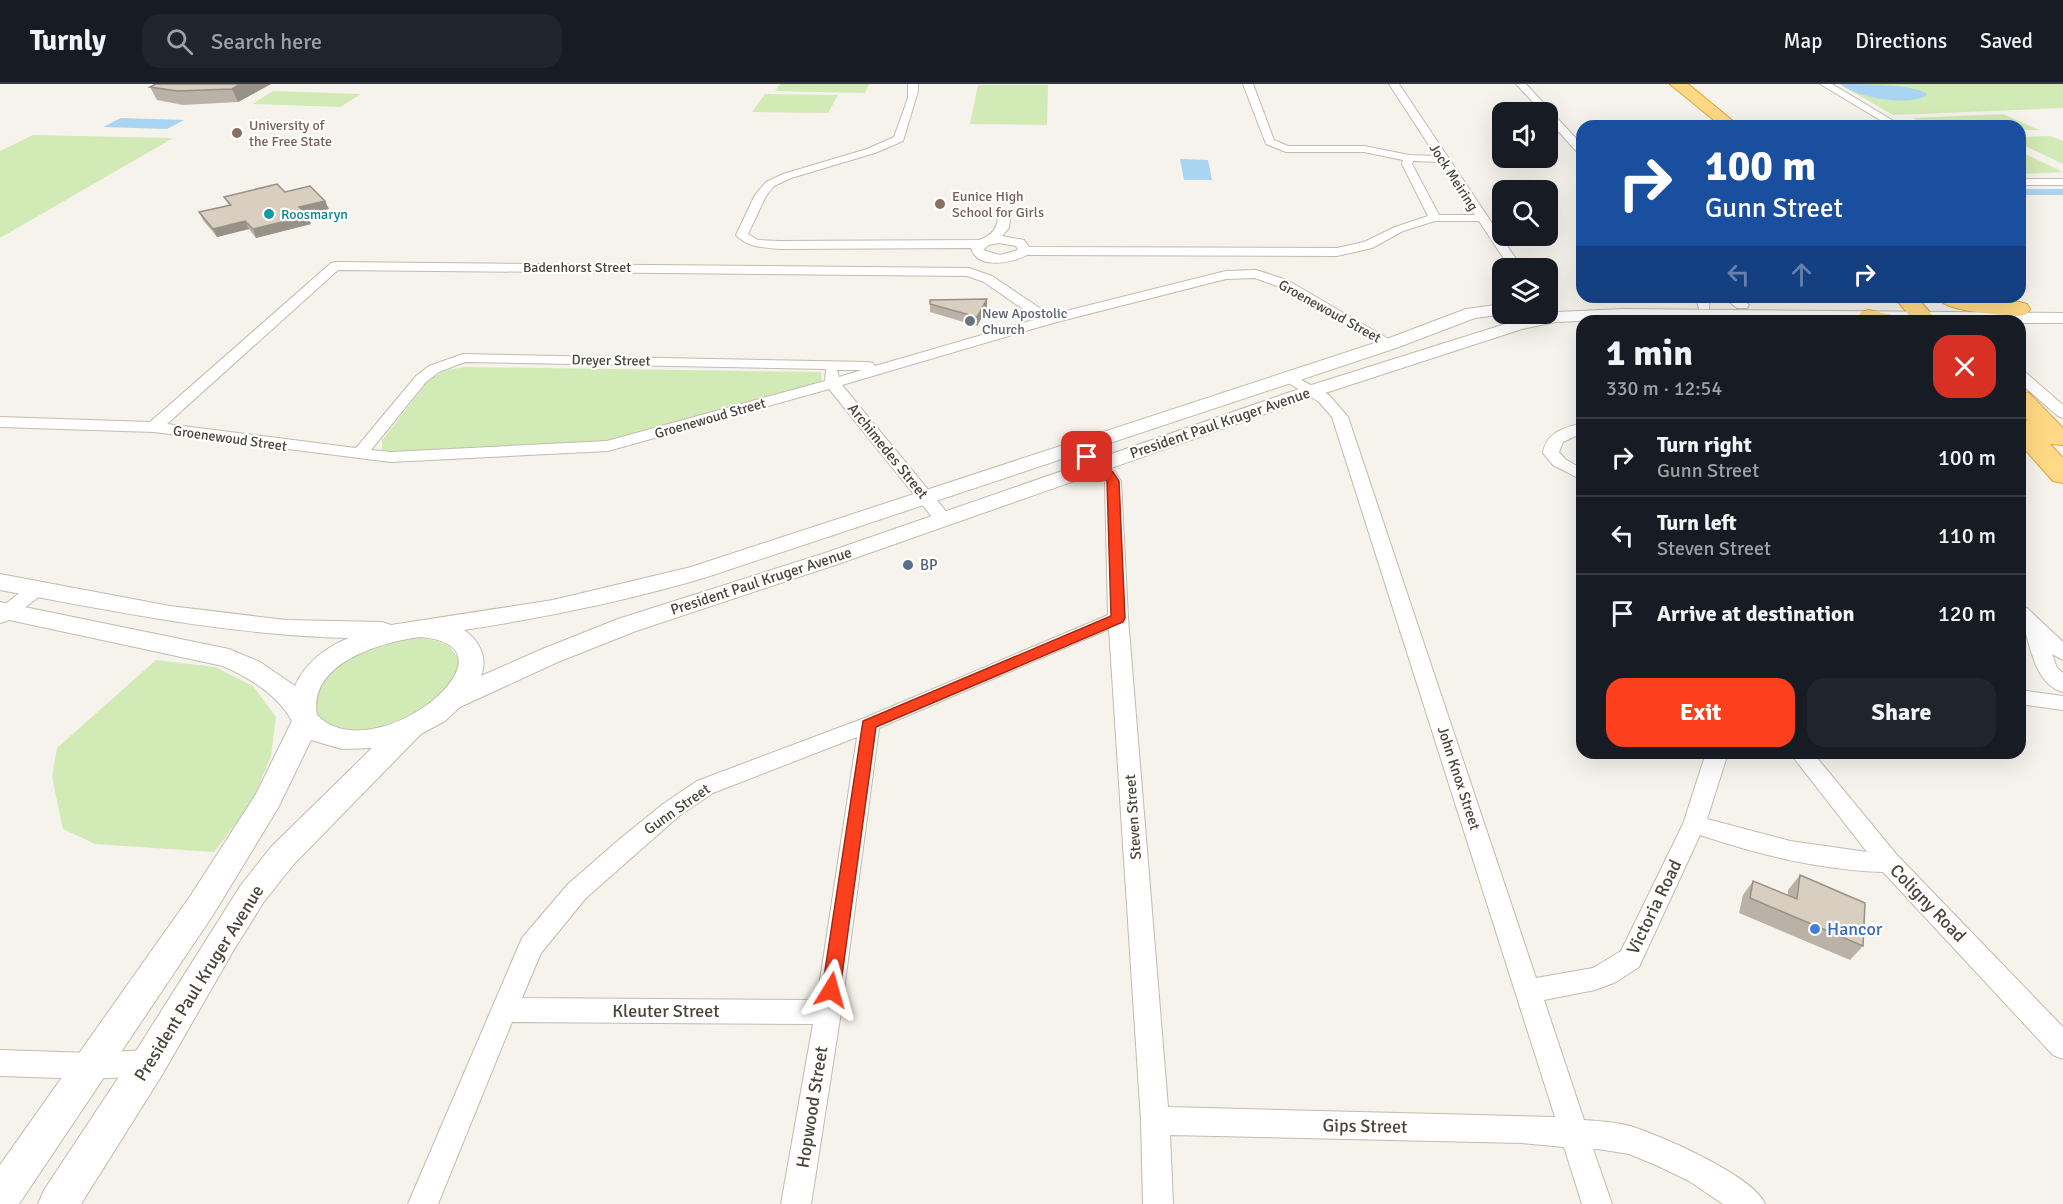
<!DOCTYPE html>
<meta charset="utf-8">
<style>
body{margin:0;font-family:Signika,sans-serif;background:#20242c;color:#f1f3f6;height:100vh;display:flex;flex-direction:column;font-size:22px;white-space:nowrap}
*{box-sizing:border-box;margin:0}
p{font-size:20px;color:#9ea1a6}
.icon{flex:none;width:33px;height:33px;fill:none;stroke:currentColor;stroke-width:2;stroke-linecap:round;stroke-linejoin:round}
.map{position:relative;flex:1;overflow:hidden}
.side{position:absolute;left:1576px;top:231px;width:450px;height:444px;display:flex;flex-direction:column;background:#171b24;border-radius:18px;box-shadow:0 6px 24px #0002}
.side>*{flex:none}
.banner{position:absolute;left:1576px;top:36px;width:450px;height:183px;border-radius:18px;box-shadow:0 6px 24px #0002;background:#1a4fa0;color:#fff;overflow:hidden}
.fabs{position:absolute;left:1492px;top:18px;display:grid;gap:12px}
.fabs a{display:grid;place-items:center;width:66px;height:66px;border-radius:12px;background:#171b24;box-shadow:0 6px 24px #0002;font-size:30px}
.pin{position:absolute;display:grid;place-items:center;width:51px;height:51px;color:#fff;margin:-26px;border-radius:12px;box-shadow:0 3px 9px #0006}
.me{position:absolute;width:66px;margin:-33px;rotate:8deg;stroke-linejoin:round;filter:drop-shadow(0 0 4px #0008)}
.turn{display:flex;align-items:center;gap:21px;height:126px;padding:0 30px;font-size:27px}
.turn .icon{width:78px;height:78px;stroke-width:2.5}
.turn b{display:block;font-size:42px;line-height:51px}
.lanes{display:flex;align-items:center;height:57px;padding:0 30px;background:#0003;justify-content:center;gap:30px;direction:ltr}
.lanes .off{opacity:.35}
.round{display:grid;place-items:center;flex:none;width:63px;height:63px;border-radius:18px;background:#20242c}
.overview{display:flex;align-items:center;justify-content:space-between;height:102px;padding:0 30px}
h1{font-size:36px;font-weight:800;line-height:45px}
.cta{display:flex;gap:12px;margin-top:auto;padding:12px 30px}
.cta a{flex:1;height:69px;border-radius:18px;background:#fc3f1d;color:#fff;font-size:24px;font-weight:800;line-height:69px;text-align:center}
.cta a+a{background:#20242c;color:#f1f3f6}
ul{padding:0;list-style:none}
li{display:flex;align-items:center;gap:18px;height:78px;padding:0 30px;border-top:2px solid #363941}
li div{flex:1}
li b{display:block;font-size:22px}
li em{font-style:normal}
header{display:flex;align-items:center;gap:36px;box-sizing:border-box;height:84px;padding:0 30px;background:#171b24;border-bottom:2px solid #363941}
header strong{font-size:28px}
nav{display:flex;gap:33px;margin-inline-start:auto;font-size:21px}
.search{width:420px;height:54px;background:#20242c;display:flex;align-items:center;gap:15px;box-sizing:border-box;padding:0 21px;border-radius:18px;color:#9ea1a6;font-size:22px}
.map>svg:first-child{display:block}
</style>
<header>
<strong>Turnly</strong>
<div class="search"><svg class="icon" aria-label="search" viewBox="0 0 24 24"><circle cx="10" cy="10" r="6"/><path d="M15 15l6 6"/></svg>Search here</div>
<nav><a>Map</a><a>Directions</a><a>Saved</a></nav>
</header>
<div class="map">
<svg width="2063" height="1120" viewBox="0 0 2063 1120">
<rect width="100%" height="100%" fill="#f6f3ec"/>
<!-- green -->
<g fill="#d2eab5">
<polygon points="780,0 869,0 865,9 775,7"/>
<polygon points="1839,0 2063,0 2063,24 1893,31"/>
<polygon points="978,1 1048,1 1047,41 970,40"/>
<polygon points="273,7 361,10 340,23 253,20"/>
<polygon points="765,10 838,11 828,29 752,28"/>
<polygon points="2003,30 2039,46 2021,46 2020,42 1930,42 1913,34"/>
<polygon points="33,51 173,54 0,154 0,67"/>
<polygon points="2050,52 2063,57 2063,80 2021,60 2021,53"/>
<polygon points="2020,68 2021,68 2063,88 2021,90"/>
<polygon points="464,283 821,288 822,300 603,360 402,369 382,366 382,356 430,295 444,287"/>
<path d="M421 554C445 558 453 560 462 584L424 633 348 652 314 636 315 604 347 573 397 555Z"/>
<polygon points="156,576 215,583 253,602 276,633 271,672 251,720 214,768 95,760 63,745 52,693 57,664"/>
</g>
<!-- water -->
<g fill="#a9d4f2">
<path d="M1841 0C1859 0 1920 0 1927 11 1911 23 1855 14 1841 0Z"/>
<polygon points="121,34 184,36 167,45 103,43"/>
<polygon points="1180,75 1208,76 1212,96 1184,96"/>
</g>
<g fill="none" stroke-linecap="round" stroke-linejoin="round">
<!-- canal -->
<rect fill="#a9d4f2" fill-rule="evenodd" x="2020" y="105" width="43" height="6"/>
<defs>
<g id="minor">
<path d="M908 0H918V7L903 57 875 69 791 94 774 102 766 112 748 150 758 156 780 157 979 156C990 152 997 146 998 134L1004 131 1010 134 1009 144 1002 152 1024 156 1029 163 1337 164 1364 158 1395 143 1428 132 1402 80 1403 76 1364 68H1286L1266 60 1243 0H1253L1274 56 1288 62H1364L1409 71 1436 72 1389 0H1399L1522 184H1510L1479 137H1435L1403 147 1372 164 1337 172 1027 171C1013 179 977 186 971 164L780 165C763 163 748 164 736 151L755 111 766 98 783 90 867 65 894 53 908 14ZM1413 77 1441 78 1475 131H1439L1412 80ZM999 159 1016 162 1018 166 1000 171 983 166 989 161Z"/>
<polygon points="1516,0 1526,0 1582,61 1582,70 1578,69 1548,36 1548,28 1542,28"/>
<polygon points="1820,0 1832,0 1902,42 1890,42"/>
<rect x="2020" y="95" width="43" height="6"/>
<path d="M335 178 969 184 992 192 1050 231 1226 187 1256 186 1287 196 1397 260 1390 264 1385 263 1277 202 1255 194 1226 195 1053 239 842 301 949 431 952 435 949 439H937L829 305 608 367 391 378 154 348 0 343V333L150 338 331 179ZM338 186 967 192 984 198 1037 235 875 282 873 279 868 278 463 270 429 282 416 292 356 364 167 340ZM465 278 826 285 825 297 607 357 391 368 371 366 426 298 439 288ZM837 286H862L839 293Z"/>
<polygon points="1696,213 1710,213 1709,225 1699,225"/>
<polygon points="1723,213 1739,213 1749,221 1747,224 1737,224"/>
<polygon points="2020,287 2025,288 2063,321 2063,334 2058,332 2020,299"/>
<path d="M1287 288 1329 311 1348 333 1536 894 1593 884 1621 867 1683 740 1706 669H1728L1707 735 1790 757 1867 768 1790 669H1813L1897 771 2063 943V975L2053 971 1883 788C1820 786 1760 771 1700 751L1639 883 1616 898 1595 906 1544 916 1584 1036C1599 1037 1615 1038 1630 1042 1660 1051 1754 1092 1765 1120H1723L1689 1097 1658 1082 1629 1070 1598 1065H1593L1612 1120H1582L1564 1063 1522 1059 1170 1051 1173 1120H1143L1141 1037 1109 545 879 644 841 928 811 1120H781L813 940 512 938 438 1120H408L522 854 568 800 621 754 663 720 697 697 862 635 1108 531 1105 397 1070 367 1068 364 1070 361H1082L1115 388 1121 397 1128 534 1168 1023 1555 1033 1332 333 1319 318 1282 295 1280 292ZM857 653 817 916 522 914 541 869 586 814 679 732 713 709Z"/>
<path d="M1582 339V349L1563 358 1559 368 1565 375 1582 385V396L1553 381 1543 369C1546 348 1564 344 1582 339Z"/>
<polygon points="37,499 44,501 46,505 44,509 7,537 0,539 0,524 30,501"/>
<path d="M2020 522 2027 524 2063 558V576L2052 570 2057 584 2063 589V608C2036 600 2031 566 2024 543L2020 539Z"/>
<polygon points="2020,606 2063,612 2063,626 2020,620"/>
<polygon points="0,966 90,969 149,966 159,970 163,979 159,988 149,992 90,995 0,992"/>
</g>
<path id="tertiary" d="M1503 220V230H1506L1475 234 1396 264 707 493C627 517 547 533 464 546 480 557 488 574 481 592L540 566 618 535 822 470 1305 303 1518 236 1556 228 1624 225 2063 229V239H2020V237L1624 235 1556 238 1522 245 1319 311 838 480 636 547 558 578 460 623 445 637 421 650 293 781 263 819 232 869 162 991 81 1120H38L44 1106 136 967 241 801 271 763 372 664 342 665 311 656 278 724 213 831 19 1120H0V1081L191 811 256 710 292 637C278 611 250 594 223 582L0 534V518L229 565 260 578 295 602C305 579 326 563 349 554 229 551 117 528 0 506V490L170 522 286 536 382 538 391 541 553 516 691 483 1384 256 1466 225ZM420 553C531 562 374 690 317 631 308 579 381 558 420 553Z"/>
<g id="trunk">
<polygon points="1670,0 1688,0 1739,42 1721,42"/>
<polygon points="1894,213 1917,213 1937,237 1914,237"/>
<path d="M1936 213H1970L2019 218 2027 220 2030 225 2027 230 2019 232C2000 230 1947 229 1936 213Z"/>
<polygon points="1869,226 1897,232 1900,237 1860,237 1858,233 1861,228"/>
<polygon points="2020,307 2029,309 2063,344 2063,361 2050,360 2063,374 2063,399 2053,397 2020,360 2020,335 2028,337 2020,329"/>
</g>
</defs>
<!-- minor casing -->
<use href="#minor" stroke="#c2bbae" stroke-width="2"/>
<!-- tertiary casing -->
<use href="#tertiary" stroke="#c2bbae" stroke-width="2"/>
<!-- trunk casing -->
<use href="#trunk" stroke="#e0a43c" stroke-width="2"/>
<!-- minor -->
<use href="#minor" fill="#fff" fill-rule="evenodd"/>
<!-- tertiary -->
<use href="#tertiary" fill="#fff" fill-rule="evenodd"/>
<!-- trunk -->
<use href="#trunk" fill="#ffd985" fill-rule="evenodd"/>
</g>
<!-- wall -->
<g fill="#bab2a6">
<polygon points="271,0 238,18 183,21 157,16 150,3"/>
<polygon points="285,108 329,125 306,130 311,140 256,154 249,145 217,153 203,136 199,128 229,121 224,113"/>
<polygon points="930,220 987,224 977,242 930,228"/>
<polygon points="1800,791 1863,862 1850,876 1739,829 1743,811 1753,797 1788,811 1788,806"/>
</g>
<!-- shaded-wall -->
<g fill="#979187">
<polygon points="240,0 271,0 238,18 232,5"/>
<polygon points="325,117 329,125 303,131 299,123"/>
<polygon points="307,132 311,140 256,154 253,145"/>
<polygon points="245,137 249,145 217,153 213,145"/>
<polygon points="987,215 987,224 977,242 977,233"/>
</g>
<!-- building -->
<g fill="#d8cfc1" stroke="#979187" stroke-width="1.5">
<polygon points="156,0 240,0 232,5 177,7 150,3"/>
<polygon points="277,100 285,108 310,102 325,117 299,123 307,132 253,145 245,137 213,145 199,128 231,121 224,113"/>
<polygon points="987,215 977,233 930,220 930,216"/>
<polygon points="1800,791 1865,819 1863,862 1750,814 1753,797 1797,815"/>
</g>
<!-- route -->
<polygon fill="#fc3f1d" stroke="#a42913" stroke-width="1.5" points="1087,370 1113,388 1119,397 1125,534 1123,538 876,643 840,906 837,912 831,914 824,912 822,906 863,637 1111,532 1107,397 1083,375 1083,371"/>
<!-- markers -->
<g fill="#8d6e63" stroke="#fff" stroke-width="2">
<circle cx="237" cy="49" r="6"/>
<circle cx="940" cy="120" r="6"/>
</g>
<circle fill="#0f9aa8" stroke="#fff" stroke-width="2" cx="269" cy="130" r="6"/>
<circle fill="#6b7280" stroke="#fff" stroke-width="2" cx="970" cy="237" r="6"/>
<circle fill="#5c6f8a" stroke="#fff" stroke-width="2" cx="908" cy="481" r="6"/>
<circle fill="#3f7fe0" stroke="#fff" stroke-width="2" cx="1815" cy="845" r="6"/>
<g text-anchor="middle" stroke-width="4.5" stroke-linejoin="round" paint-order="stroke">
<!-- far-education labels -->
<g font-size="14" fill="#785e54" stroke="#fff" text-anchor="start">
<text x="249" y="46">University of<tspan x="249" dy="16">the Free State</tspan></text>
<text x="952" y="117">Eunice High<tspan x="952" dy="16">School for Girls</tspan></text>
</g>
<!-- far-street labels -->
<g font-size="14" fill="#4b4439" stroke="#fff">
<text transform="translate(1454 93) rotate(57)" y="5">Jock Meiring</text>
<text x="577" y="188">Badenhorst Street</text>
<text transform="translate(1330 227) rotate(29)" y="5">Groenewoud Street</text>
<text transform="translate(611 276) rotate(1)" y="5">Dreyer Street</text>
<text transform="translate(710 334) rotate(-16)" y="5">Groenewoud Street</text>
<text transform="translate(230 354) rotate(8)" y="5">Groenewoud Street</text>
</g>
<!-- far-culture labels -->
<g font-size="14" fill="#0d838f" stroke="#fff" text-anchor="start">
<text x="281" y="135">Roosmaryn</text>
</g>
<!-- far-worship labels -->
<g font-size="14" fill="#5b616d" stroke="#fff" text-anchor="start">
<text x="982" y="234">New Apostolic<tspan x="982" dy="16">Church</tspan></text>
</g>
<!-- street labels -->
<g font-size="15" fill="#4b4439" stroke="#fff">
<text transform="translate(1220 339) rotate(-19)" y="5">President Paul Kruger Avenue</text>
<text transform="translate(888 367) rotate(51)" y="5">Archimedes Street</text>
<text transform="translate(761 497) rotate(-18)" y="5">President Paul Kruger Avenue</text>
<text transform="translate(1459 694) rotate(72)" y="5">John Knox Street</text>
<text transform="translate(677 725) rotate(-35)" y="5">Gunn Street</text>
<text transform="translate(1133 733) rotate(-94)" y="5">Steven Street</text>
</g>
<!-- service labels -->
<g font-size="15" fill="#4e5e75" stroke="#fff" text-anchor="start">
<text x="920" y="486">BP</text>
</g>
<!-- near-street labels -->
<g font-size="18" fill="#4b4439" stroke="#fff">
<text transform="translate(1928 819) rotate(46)" y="6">Coligny Road</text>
<text transform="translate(1654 823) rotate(-64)" y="6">Victoria Road</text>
<text transform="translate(199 899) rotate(-58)" y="6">President Paul Kruger Avenue</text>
<text x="666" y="933">Kleuter Street</text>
<text transform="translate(812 1023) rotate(-81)" y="6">Hopwood Street</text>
<text transform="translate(1365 1042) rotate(1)" y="6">Gips Street</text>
</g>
<!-- near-shop labels -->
<g font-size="18" fill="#366cbe" stroke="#fff" text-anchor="start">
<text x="1827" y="851">Hancor</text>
</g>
</g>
</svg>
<div class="fabs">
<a><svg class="icon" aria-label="sound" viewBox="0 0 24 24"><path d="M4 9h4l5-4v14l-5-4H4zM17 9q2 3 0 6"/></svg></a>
<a><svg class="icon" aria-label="search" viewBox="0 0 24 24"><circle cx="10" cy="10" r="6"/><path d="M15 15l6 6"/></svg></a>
<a><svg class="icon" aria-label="layers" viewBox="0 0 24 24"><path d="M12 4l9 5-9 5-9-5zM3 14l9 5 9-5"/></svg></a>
</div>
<div class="pin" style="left:1087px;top:373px;background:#d93025"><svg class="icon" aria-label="arrive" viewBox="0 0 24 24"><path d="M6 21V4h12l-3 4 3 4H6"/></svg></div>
<svg class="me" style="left:831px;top:906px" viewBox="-20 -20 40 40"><path d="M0-17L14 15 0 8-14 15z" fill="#fc3f1d" stroke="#fff" stroke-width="4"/></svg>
<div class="banner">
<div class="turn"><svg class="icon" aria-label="right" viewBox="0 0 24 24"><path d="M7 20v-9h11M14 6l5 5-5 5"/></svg><div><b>100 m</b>Gunn Street</div></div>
<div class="lanes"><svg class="icon off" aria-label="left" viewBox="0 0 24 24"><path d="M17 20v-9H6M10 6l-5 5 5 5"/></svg><svg class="icon off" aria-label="ahead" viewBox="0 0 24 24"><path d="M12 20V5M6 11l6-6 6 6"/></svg><svg class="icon" aria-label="right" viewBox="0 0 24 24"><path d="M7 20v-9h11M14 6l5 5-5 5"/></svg></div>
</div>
<section class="side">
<div class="overview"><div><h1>1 min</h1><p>330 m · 12:54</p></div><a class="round" style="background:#d93025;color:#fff"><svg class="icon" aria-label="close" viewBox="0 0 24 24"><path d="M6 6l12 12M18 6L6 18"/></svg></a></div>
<ul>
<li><svg class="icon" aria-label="right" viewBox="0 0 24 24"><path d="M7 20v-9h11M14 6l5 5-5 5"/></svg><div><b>Turn right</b><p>Gunn Street</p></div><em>100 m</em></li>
<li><svg class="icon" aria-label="left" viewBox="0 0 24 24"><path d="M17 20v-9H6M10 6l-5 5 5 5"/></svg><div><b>Turn left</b><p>Steven Street</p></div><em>110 m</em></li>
<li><svg class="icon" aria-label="arrive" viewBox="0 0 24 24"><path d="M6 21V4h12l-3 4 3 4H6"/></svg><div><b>Arrive at destination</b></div><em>120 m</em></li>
</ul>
<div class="cta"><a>Exit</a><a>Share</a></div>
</section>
</div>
